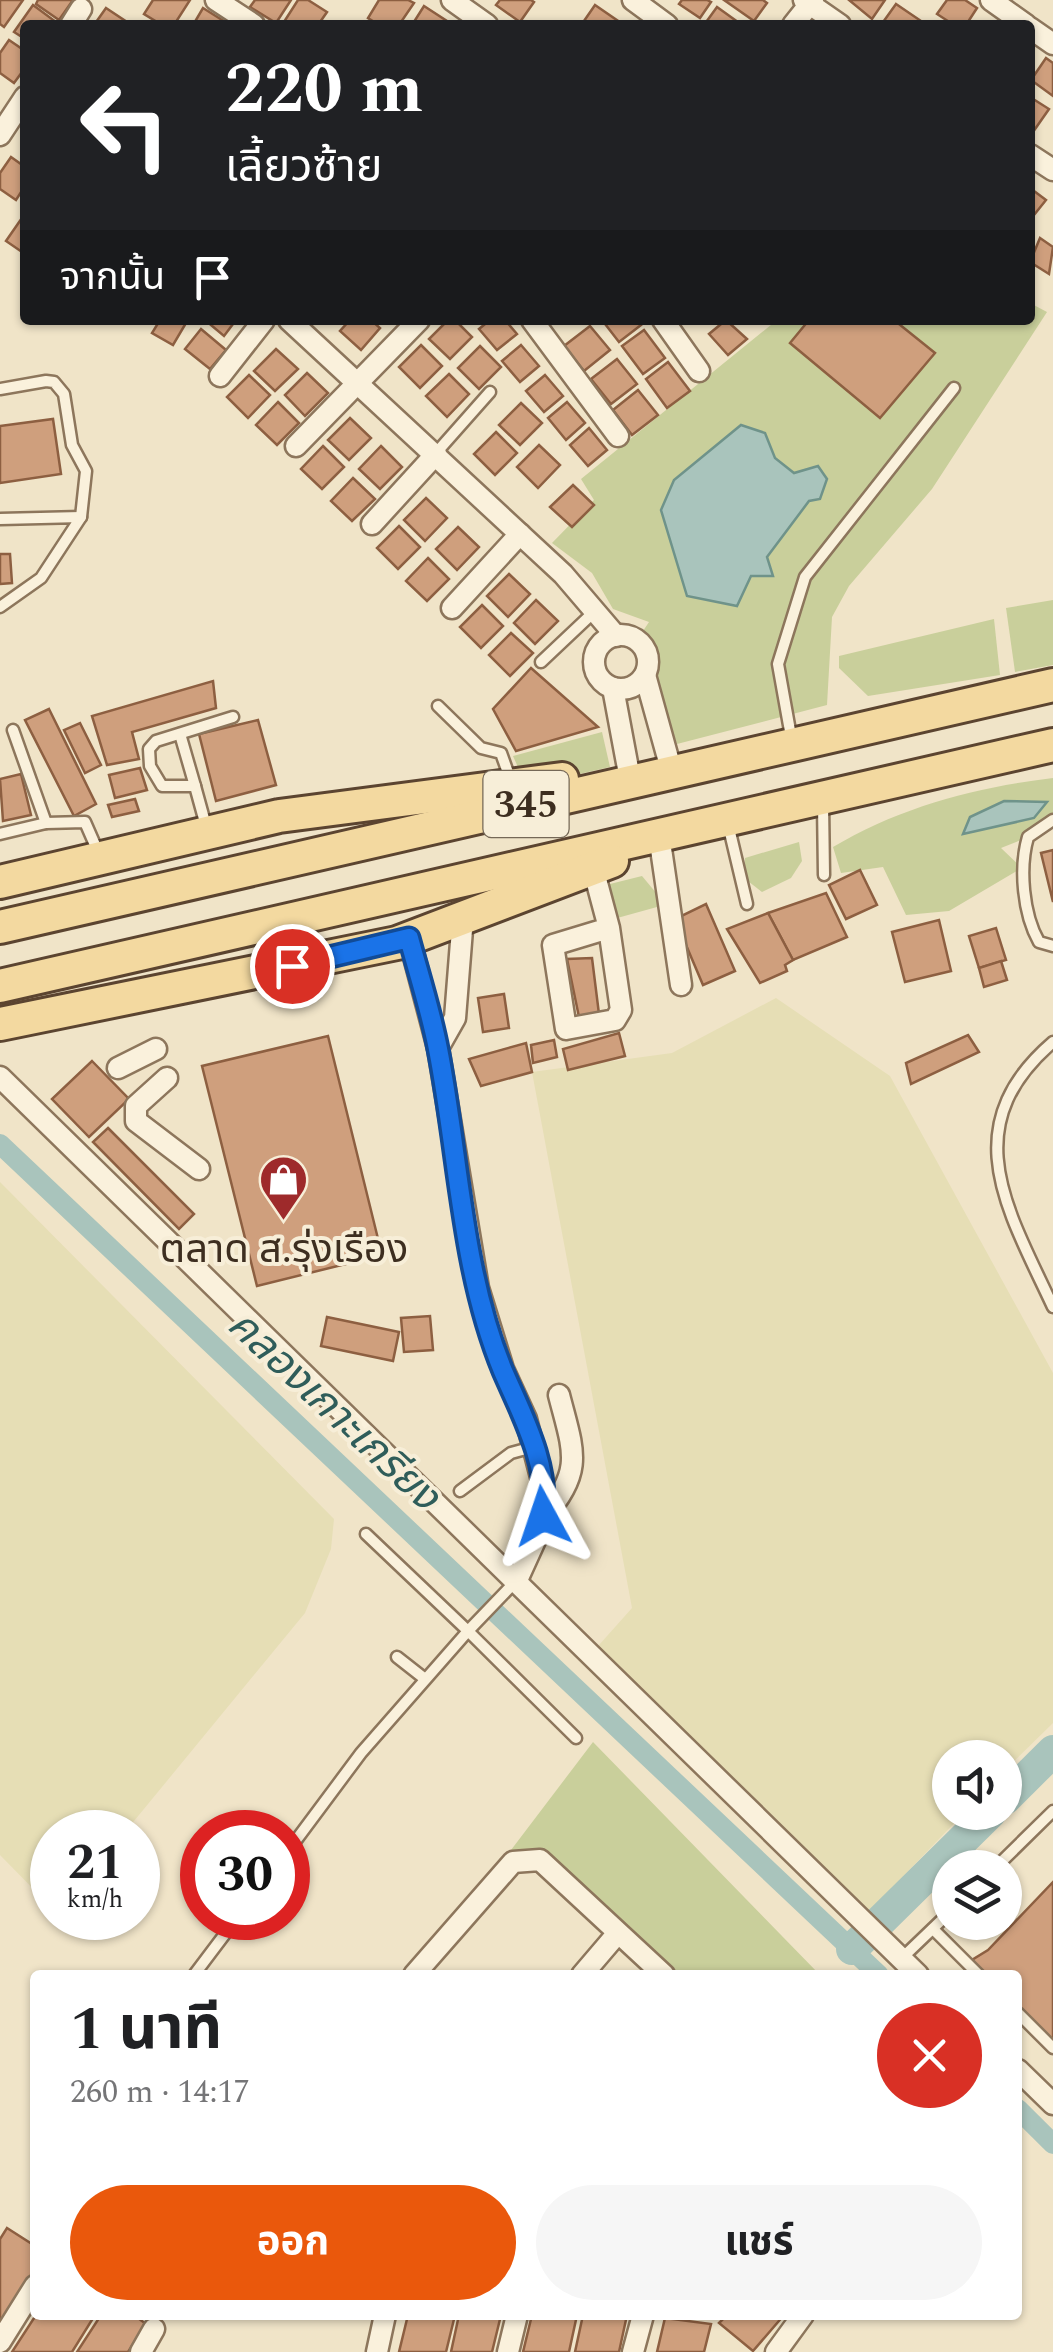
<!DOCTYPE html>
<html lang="th">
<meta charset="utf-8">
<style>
body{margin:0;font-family:Spectral,"Noto Sans Thai",serif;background:#f6f6f6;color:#202124;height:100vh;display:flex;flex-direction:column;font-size:38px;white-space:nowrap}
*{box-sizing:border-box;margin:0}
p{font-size:32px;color:#757577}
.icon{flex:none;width:55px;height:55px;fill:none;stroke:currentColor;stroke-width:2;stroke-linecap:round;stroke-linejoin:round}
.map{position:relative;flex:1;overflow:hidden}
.details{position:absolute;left:30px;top:1970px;width:992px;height:350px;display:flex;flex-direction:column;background:#fff;border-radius:10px;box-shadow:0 2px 8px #0004}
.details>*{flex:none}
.top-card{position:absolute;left:20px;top:20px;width:1015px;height:305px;border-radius:10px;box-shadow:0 2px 8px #0004;background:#202124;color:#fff;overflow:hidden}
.controls{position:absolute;left:932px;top:1740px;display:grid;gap:20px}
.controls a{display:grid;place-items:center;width:90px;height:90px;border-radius:50%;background:#fff;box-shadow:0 2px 8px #0004;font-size:50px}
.speed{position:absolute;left:30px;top:1810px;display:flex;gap:20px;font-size:50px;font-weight:700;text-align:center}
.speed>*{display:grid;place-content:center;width:130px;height:130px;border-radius:50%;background:#fff;box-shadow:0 2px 8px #0004;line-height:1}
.speed small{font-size:25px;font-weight:400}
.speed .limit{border:15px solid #d22;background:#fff;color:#111}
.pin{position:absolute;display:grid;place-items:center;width:85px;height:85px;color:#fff;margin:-42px;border:5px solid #fff;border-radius:50%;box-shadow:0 2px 10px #0007}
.me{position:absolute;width:110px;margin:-55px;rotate:355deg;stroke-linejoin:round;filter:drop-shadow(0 0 8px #0008)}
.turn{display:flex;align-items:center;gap:35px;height:210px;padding:0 40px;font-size:45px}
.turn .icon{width:130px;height:130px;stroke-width:2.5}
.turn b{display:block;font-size:70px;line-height:85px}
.then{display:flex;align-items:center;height:95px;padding:0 40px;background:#0003;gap:20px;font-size:38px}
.round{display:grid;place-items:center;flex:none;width:105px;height:105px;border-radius:52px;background:#f6f6f6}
.headline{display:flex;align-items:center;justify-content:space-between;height:170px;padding:0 40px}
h1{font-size:60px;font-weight:700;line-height:75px}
.button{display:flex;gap:20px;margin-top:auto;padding:20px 40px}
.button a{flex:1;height:115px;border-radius:60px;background:#ea580c;color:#fff;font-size:40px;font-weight:700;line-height:115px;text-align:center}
.button a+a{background:#f6f6f6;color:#202124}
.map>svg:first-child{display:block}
</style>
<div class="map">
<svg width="1053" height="2352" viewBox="0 0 1053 2352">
<rect width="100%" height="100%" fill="#f0e4c8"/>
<!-- farmland -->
<g fill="#e6deb5">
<polygon points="776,998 890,1076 1053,1373 1053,1723 1005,1770 1005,1758 950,1758 950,1812 964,1813 863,1918 591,1654 632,1608 532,1072 672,1053"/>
<polygon points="0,1182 334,1519 331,1549 305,1613 125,1832 52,1832 52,1908 0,1855"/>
</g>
<!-- green -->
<g fill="#c9cf9b">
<polygon points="1030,303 1047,312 932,489 849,586 832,617 827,705 677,744 654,679 654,655 639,637 649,622 613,609 592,573 552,543 594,500 581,479 777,320 1030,320"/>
<polygon points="1053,600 1053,665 1015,672 1006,608"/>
<polygon points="994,619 1000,675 868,696 839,668 839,656"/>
<polygon points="602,732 610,767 575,775 521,774 513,756"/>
<path d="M1053 778V827L1001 848 1022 868 949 911 906 915 883 867 841 873 833 847C900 807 976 787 1053 778Z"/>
<polygon points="799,842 802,861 791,878 762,892 744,878 745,858"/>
<polygon points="642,876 657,894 657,907 610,920 606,885"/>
<polygon points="593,1742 820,1975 663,1975 540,1860 513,1862 508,1854"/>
</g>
<!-- water -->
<g fill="#a9c4bc" stroke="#6f938a" stroke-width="2.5">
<polygon points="741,425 765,433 775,458 794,473 818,466 827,479 820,499 809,501 767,557 773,576 751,576 737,606 687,596 661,510 674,480"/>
<polygon points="1004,801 1047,802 1034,818 963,834 970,817"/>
</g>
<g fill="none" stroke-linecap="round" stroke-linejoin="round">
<!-- canal -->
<g stroke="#a9c4bc" stroke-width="20">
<polyline points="0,1144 879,1975"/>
<polyline points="1018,2109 1053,2144"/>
</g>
<!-- river -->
<g stroke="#a9c4bc" stroke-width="32">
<polyline points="1005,1799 1053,1751"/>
<polyline points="852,1949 991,1812"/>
</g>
</g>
<!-- building -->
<g fill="#cf9f7d" stroke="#8d5f41" stroke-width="2.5">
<polygon points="0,0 23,0 4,27 0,24"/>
<polygon points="38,0 73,0 59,20 36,4"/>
<polygon points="153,0 190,0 174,25 162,25 144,14"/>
<polygon points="255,0 291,0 276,23 250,7"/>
<polygon points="298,0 308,0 327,12 318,25 282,25"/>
<polygon points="379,0 408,0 414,3 399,25 379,25 368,18"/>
<polygon points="500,0 531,0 534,2 520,22 496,5"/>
<polygon points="682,0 707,0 711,2 700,18 679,4"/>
<polygon points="724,0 763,0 767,3 754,21"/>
<polygon points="849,0 885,0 872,19"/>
<polygon points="947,0 965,0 977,8 966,25 954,25 937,14"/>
<polygon points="896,4 921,21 918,25 881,25"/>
<polygon points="33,5 56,22 25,25 25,39 14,32"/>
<polygon points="595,5 621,23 620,25 584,21"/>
<polygon points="424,6 450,23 448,25 412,25"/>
<polygon points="717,7 742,25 704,25"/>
<polygon points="106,8 130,24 129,25 94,25"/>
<polygon points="203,8 230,25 193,25"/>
<polygon points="9,40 25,51 25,68 14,83 0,73 0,53"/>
<polygon points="1046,58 1053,63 1053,96 1031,80"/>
<polygon points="1030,97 1049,109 1033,132 1030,130"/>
<polygon points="11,157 25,167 25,186 16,200 0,189 0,173"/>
<polygon points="1030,188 1046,200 1030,220"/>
<polygon points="24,215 25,215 25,254 6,241"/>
<polygon points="1040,238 1053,247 1049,274 1030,262"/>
<polygon points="160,320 186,323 173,345 152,333"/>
<polygon points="205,320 236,320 224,336"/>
<polygon points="350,320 371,320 380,328 361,350 340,331"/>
<polygon points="448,320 455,320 472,337 450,359 429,339"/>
<polygon points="490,320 505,320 517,334 497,350 479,329"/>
<polygon points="602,320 637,320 641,325 619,342"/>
<polygon points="726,320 747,339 728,355 709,334"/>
<polygon points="809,320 894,320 935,353 880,418 790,343"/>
<polygon points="590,326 610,350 584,371 564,346"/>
<polygon points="201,329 226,350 210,369 185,349"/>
<polygon points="644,330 665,358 643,374 622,346"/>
<polygon points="421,345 442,366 420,388 399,367"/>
<polygon points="521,345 539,366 520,382 502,361"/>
<polygon points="480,346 501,367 479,389 458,368"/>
<polygon points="276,349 298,369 275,391 254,371"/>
<polygon points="617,359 637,384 611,404 591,379"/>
<polygon points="668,362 690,391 667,408 646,379"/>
<polygon points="307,373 328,393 305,416 285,395"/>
<polygon points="449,374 469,394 447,417 426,396"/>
<polygon points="249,375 270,395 248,418 227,397"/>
<polygon points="545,375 563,396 544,412 526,391"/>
<polygon points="638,390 658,415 632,435 613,410"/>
<polygon points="278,402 299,423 277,445 256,425"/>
<polygon points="567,402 585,423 566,440 548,418"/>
<polygon points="521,403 542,423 520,445 499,425"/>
<polygon points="350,418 371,438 349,460 328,440"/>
<polygon points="53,419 61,474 0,483 0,426"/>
<polygon points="589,428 607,450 588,466 570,445"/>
<polygon points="496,432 517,453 495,475 474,454"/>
<polygon points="539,445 560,465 538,488 517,467"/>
<polygon points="323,446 344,467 322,489 301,469"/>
<polygon points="381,446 402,467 380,489 359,469"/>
<polygon points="353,478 375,499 352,521 331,501"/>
<polygon points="573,485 594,505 572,527 550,507"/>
<polygon points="426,498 447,518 425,541 404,520"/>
<polygon points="399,526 420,547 398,569 377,548"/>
<polygon points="458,527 479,547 457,570 436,549"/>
<polygon points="0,554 10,554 12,583 0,584"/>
<polygon points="428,558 449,579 427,601 406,581"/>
<polygon points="509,574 530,594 508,617 487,596"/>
<polygon points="536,600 558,621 535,644 514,623"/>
<polygon points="482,605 503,626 481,648 460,627"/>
<polygon points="511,633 533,653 510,676 489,655"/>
<polygon points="531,668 598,727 516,751 493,709"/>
<polygon points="213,681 216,708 132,732 139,759 107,765 92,716"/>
<polygon points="49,709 96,804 74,816 25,720"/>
<polygon points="258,720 276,785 216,801 199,734"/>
<polygon points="80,723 101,765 85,773 64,730"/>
<polygon points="140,768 147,790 115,798 109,775"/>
<polygon points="21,774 31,815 3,821 0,779"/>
<polygon points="135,799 139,811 112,817 108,805"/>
<polygon points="1053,850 1053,902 1041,853"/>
<polygon points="860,870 877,905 846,919 829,885"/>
<polygon points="826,893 847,937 793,960 768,913"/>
<polygon points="706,904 735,971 703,985 675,919"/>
<polygon points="768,913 793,960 785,965 787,971 760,983 727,929"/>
<polygon points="939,920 951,971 905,982 892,932"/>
<polygon points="996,928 1006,960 979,968 969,936"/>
<polygon points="592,958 599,1014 579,1017 567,959"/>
<polygon points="1001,961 1007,980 984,987 979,968"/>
<polygon points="504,994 509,1028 483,1032 478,998"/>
<polygon points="619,1033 625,1056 568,1070 563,1049"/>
<polygon points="968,1035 979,1052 911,1084 906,1063"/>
<polygon points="328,1036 382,1255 257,1286 202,1066"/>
<polygon points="554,1040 557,1057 533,1063 531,1045"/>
<polygon points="526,1043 532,1072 481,1086 469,1059"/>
<polygon points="92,1061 129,1099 89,1137 52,1099"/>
<polygon points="108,1128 194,1214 179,1229 93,1142"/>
<polygon points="430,1316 433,1350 404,1352 401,1318"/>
<polygon points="327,1317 399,1332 393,1361 321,1346"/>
<polygon points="1053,1882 1053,2046 1018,2011 1018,1975 980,1975 967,1963 988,1950"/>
<polygon points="7,2228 35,2246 35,2270 0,2327 0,2239"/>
<polygon points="36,2315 95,2315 72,2352 12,2352"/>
<polygon points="101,2315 134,2315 146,2324 128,2352 77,2352"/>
<polygon points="408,2315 455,2315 446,2352 399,2352"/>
<polygon points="459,2315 501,2315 492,2352 451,2352"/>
<polygon points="532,2315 577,2315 569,2352 523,2352"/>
<polygon points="583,2315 627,2315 619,2352 575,2352"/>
<polygon points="727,2315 784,2315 753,2351 719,2323"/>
<polygon points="665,2318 711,2324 704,2352 657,2352"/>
</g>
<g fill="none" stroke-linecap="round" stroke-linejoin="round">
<defs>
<g id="service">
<polyline points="0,389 46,381 54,382 64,394 72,445 86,471 81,517"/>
<polyline points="436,453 490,392"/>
<polyline points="0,519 81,517 41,578 0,607"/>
<polyline points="541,662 595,611"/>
<polyline points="438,706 481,748 501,753 511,781"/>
<polyline points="13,730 46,823 85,822 99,854"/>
<polyline points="180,734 195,786"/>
<polyline points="792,742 778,664 805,577 954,388"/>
<polyline points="823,804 824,875"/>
<path d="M1053 820 1028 837C1019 868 1023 914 1039 942L1053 946"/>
<polyline points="728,824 747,904"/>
<polyline points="206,826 195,786 162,786 150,766 149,749 156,741 233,717"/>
<polyline points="0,834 46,823"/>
<path d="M1053 1042C954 1127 1008 1210 1053 1307"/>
<polyline points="460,1491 511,1453 533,1447"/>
<polyline points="366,1534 468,1631 517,1580"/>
<polyline points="397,1657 425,1679"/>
<polyline points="288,1851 361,1753 468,1631 576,1738"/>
<polyline points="995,1868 1053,1811"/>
<polyline points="933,1929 979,1975"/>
<polyline points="902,1958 950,1912"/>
<polyline points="194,1975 237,1918"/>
<polyline points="1018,2013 1053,2048"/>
</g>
<g id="minor">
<polyline points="216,0 254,25"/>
<polyline points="452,0 487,25"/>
<polyline points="633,0 667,25"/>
<polyline points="804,0 840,25"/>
<polyline points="991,0 1026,25"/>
<polyline points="71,25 81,9"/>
<polyline points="793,25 813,0"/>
<polyline points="1030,28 1053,44"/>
<polyline points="0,135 25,97"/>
<polyline points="1030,155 1053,170"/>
<polyline points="289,320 563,574 616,636"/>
<polyline points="532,320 618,436"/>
<polyline points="663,320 699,371"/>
<polyline points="220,376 264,320"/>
<polyline points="296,446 419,320"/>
<polyline points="372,524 436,454"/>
<polyline points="452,608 520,534"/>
<circle cx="621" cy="662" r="27"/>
<polyline points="645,675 671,769"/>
<polyline points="613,688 630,779"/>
<polyline points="660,842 681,985"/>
<polyline points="593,868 609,928 621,1010 615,1020 566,1029 553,945 609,928"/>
<polyline points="409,938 438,1048 478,1288 503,1369 526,1419 542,1481 542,1525 517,1580"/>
<polyline points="438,1048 455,1018 463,917"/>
<polyline points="118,1068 156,1049"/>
<polyline points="0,1077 918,1975"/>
<polyline points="167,1078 136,1106 136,1121 199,1169"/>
<path d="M543 1517C585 1471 573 1450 559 1395"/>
<polyline points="414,1975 513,1862 540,1860 664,1975"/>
<polyline points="582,1975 617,1934"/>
<polyline points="1018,2070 1053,2104"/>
<polyline points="0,2342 35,2286"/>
<polyline points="141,2352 154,2329"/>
<polyline points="377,2352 385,2315"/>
<polyline points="508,2352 517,2315"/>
<polyline points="633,2352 643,2315"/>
<polyline points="776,2352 803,2315"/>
</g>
<g id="primary">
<polyline points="0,882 279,816 562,779"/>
<polyline points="0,927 1053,685"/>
<polyline points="0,986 1053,745"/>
<polyline points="0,1024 397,943 612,861"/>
</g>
</defs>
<!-- service casing -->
<use href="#service" stroke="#8d765c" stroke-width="15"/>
<!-- minor casing -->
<use href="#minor" stroke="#8d765c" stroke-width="25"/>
<!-- primary casing -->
<use href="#primary" stroke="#5b4430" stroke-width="38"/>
<!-- service -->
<use href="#service" stroke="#faf1dc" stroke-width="10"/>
<!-- minor -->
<use href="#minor" stroke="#faf1dc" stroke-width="20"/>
<!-- primary -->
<use href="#primary" stroke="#f3d9a0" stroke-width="32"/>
</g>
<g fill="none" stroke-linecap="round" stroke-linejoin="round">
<defs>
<path id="route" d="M292 966 409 938C419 975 431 1012 438 1049 459 1156 461 1269 503 1371 522 1415 550 1466 543 1516"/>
</defs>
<!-- route casing -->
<use href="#route" stroke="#114b97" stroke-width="25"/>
<!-- route -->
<use href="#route" stroke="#1a73e8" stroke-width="18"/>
</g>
<!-- icons -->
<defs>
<symbol id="shop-pin" viewBox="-11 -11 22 30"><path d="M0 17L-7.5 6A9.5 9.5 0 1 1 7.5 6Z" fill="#9e2a2b" stroke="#f7eed8"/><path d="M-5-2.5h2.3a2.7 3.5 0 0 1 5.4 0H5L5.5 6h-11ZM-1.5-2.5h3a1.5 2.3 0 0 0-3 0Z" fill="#fff"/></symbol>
</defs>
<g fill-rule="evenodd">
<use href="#shop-pin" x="256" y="1152" width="55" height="75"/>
</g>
<g text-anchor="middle" stroke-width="8" stroke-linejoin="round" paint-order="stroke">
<!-- shield labels -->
<rect fill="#f7eed8" stroke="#756857" stroke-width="2.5" x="483.5" y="771" width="85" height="66" rx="8"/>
<g font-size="38" font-weight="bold" fill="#3d2e20">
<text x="526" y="817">345</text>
</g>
<!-- poi labels -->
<g font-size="40" fill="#3d2e20" stroke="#f7eed8">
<text x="284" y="1262">ตลาด ส.รุ่งเรือง</text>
</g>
<!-- water labels -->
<g font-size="42" font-style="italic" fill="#2f5d5a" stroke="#f7eed8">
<text transform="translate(335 1409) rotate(43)" y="15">คลองเกาะเกรียง</text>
</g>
</g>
</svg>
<div class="controls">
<a><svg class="icon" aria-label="sound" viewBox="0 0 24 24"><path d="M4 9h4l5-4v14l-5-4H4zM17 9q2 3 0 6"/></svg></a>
<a><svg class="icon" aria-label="layers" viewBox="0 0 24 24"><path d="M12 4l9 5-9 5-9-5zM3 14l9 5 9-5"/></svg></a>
</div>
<div class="speed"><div>21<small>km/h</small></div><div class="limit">30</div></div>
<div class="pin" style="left:292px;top:966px;background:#d93025"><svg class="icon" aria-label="arrive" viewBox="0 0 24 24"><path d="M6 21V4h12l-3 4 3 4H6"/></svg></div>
<svg class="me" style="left:543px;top:1516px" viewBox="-20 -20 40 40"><path d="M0-17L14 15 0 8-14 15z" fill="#1a73e8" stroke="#fff" stroke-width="4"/></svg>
<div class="top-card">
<div class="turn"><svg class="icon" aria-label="left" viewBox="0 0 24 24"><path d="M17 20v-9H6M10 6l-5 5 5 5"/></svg><div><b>220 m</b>เลี้ยวซ้าย</div></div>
<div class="then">จากนั้น<svg class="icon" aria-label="arrive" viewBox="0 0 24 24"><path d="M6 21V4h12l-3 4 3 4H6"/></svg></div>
</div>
<section class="details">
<div class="headline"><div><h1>1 นาที</h1><p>260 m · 14:17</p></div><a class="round" style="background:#d93025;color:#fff"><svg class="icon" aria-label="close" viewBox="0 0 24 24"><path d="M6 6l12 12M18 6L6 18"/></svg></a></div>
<div class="button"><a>ออก</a><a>แชร์</a></div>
</section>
</div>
